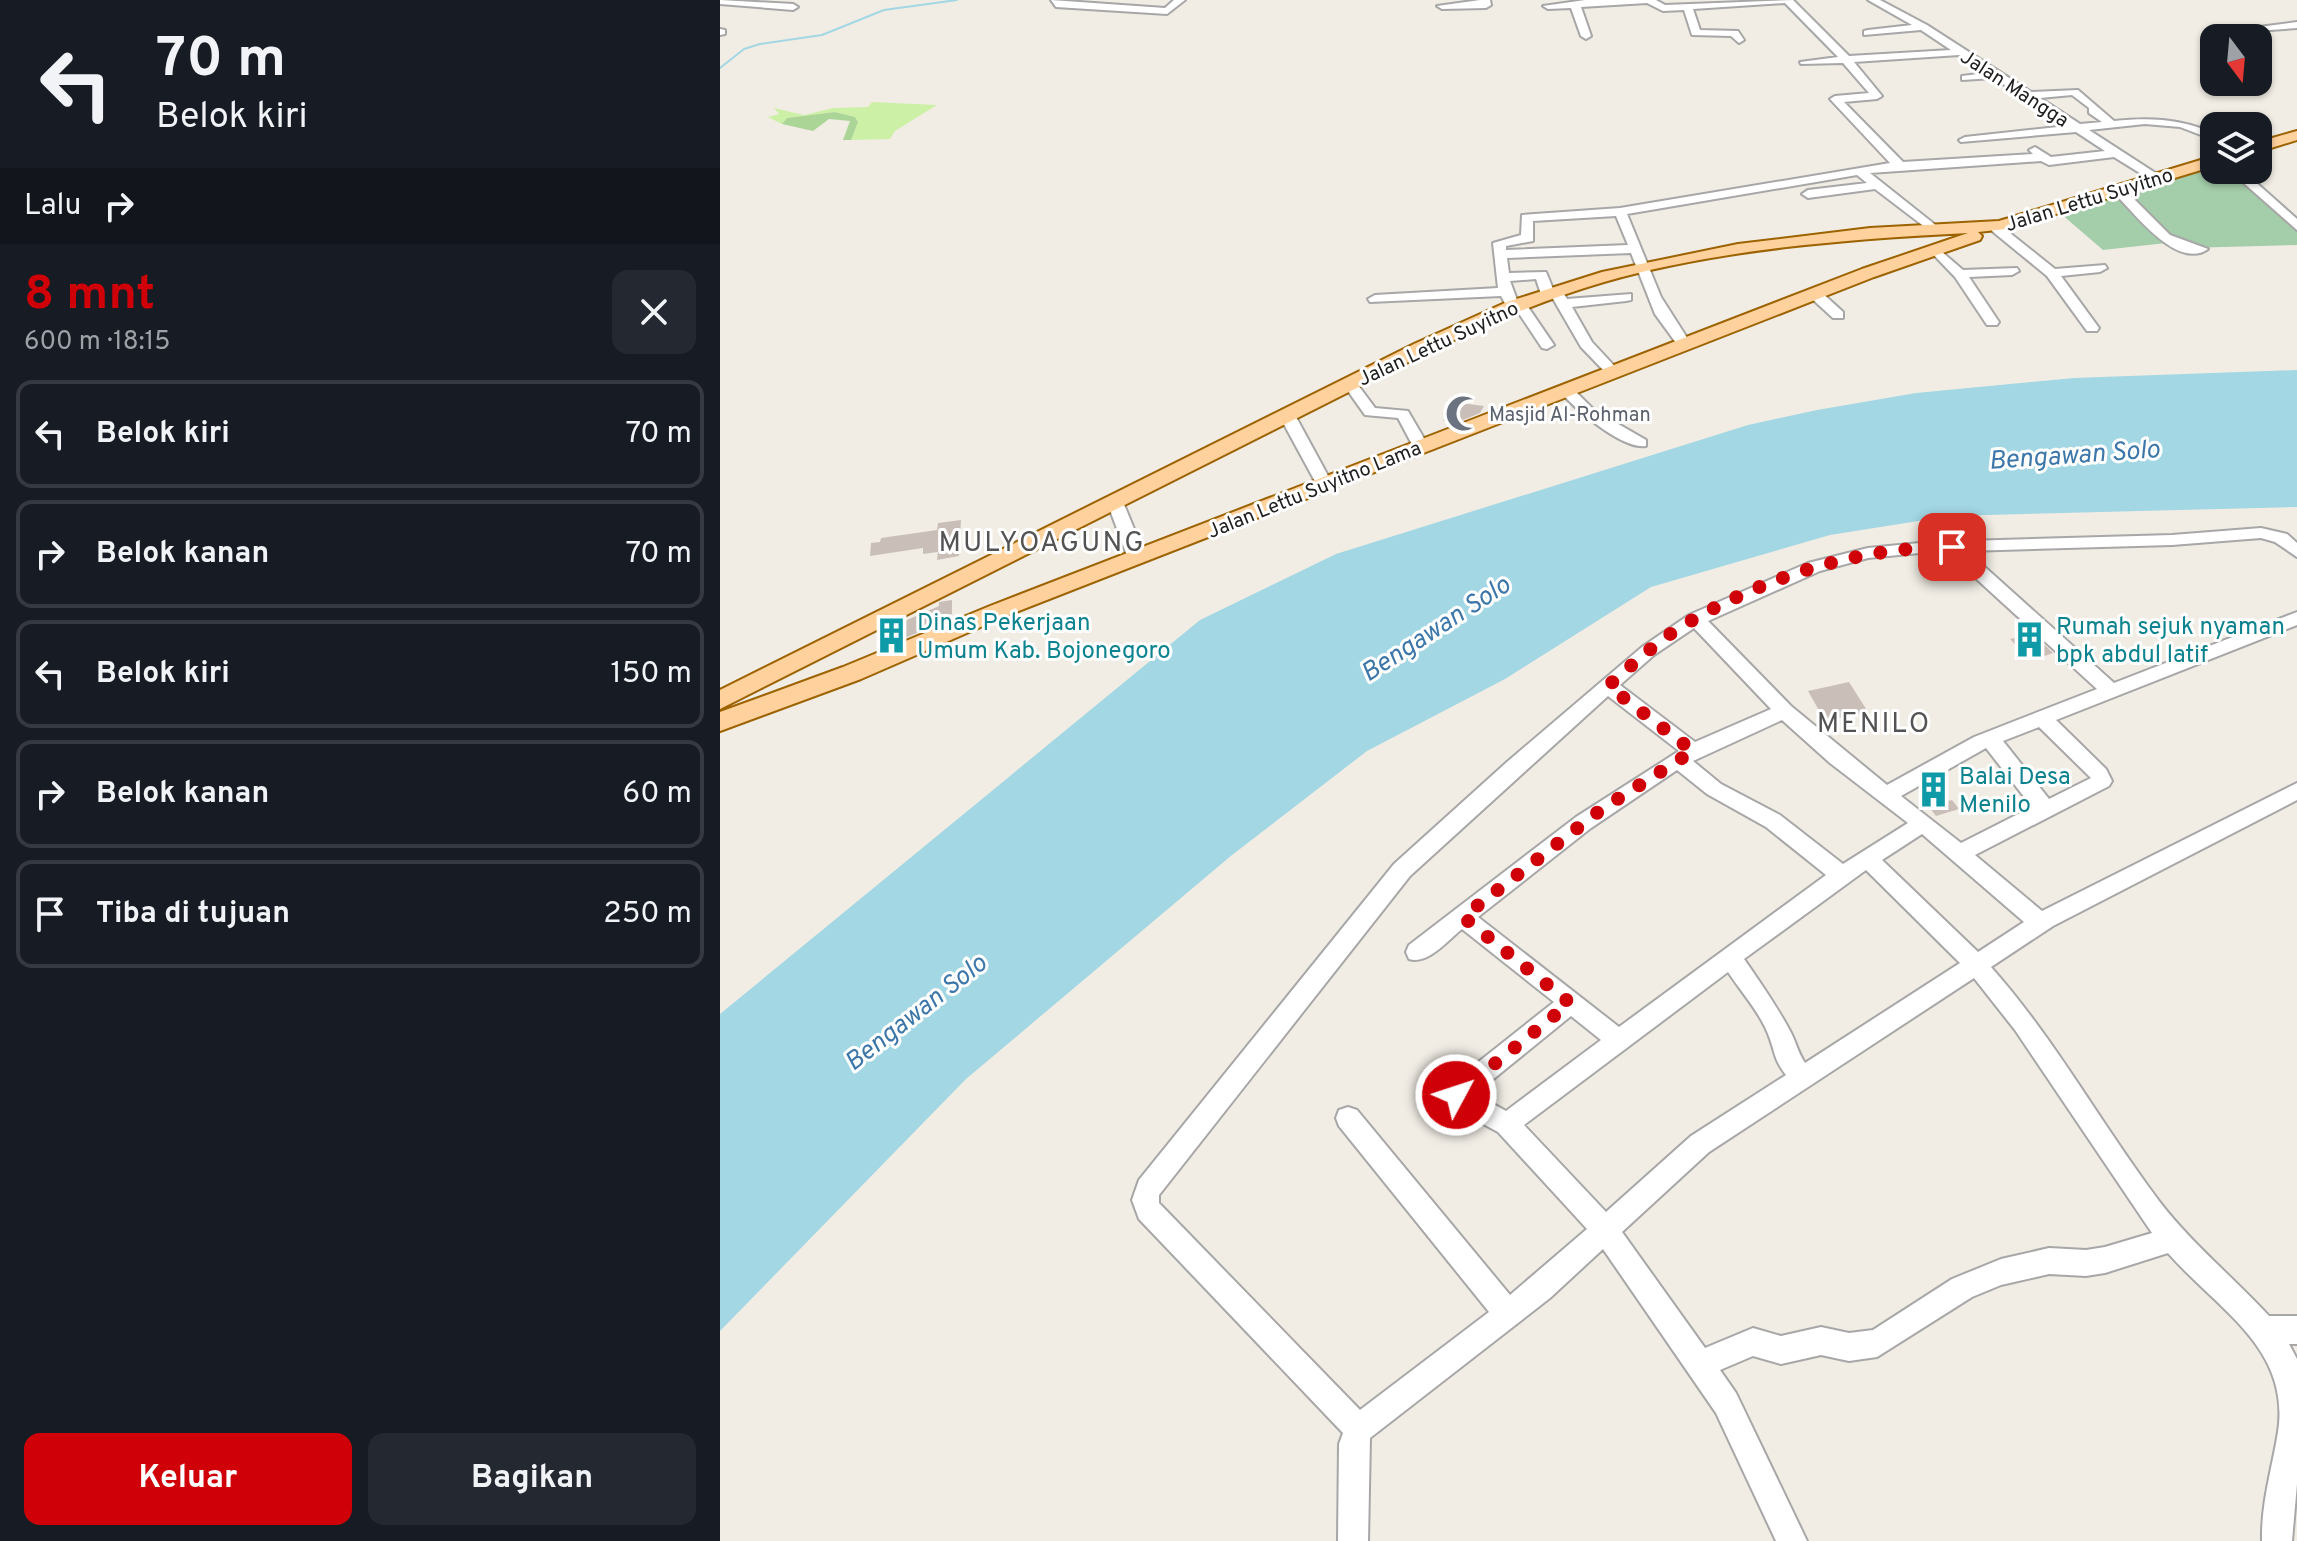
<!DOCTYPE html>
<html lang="id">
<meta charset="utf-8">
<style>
body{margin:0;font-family:Overpass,sans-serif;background:#242831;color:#f1f3f6;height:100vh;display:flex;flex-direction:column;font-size:30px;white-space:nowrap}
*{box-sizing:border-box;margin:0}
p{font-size:26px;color:#9ea1a6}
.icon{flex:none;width:44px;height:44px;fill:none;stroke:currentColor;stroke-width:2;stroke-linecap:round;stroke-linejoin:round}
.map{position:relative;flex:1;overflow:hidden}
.sheet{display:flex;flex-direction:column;background:#171b24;width:720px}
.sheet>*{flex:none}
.banner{background:#171b24;color:#f1f3f6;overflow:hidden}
.needle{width:52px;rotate:164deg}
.fabs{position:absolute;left:1480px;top:24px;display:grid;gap:16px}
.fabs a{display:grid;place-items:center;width:72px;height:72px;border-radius:16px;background:#171b24;box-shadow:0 2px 6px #0004;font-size:40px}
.pin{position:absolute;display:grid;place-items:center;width:68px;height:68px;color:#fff;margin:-34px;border-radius:16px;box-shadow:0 4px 12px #0006}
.me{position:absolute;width:88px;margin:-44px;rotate:50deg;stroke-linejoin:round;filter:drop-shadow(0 0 6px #0008)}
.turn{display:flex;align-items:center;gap:28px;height:168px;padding:0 24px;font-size:36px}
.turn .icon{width:104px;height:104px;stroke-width:2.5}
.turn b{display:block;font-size:56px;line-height:68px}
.then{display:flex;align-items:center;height:76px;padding:0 24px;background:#0003;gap:16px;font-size:30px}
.round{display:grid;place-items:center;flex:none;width:84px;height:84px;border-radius:16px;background:#242831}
.head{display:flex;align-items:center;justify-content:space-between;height:136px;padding:0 24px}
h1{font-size:48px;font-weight:700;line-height:60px;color:#d00008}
.action{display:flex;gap:16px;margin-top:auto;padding:16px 24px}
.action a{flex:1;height:92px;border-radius:16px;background:#d00008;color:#fff;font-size:32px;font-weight:700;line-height:92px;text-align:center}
.action a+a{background:#242831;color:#f1f3f6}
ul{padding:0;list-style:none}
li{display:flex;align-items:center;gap:24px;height:108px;margin:0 16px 12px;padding:0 8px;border:4px solid #363941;border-radius:16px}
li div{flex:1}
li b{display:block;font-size:30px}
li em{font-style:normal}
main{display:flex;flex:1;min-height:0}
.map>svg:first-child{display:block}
</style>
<main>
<section class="sheet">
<div class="banner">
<div class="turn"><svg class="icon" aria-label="left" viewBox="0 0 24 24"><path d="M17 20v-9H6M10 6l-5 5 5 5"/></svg><div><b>70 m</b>Belok kiri</div></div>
<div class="then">Lalu<svg class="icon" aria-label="right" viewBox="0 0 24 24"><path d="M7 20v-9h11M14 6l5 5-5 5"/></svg></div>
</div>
<div class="head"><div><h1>8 mnt</h1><p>600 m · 18:15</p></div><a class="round"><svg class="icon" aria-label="close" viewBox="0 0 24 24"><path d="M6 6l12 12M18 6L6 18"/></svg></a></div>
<ul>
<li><svg class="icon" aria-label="left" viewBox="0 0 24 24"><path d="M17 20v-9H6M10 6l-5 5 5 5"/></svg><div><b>Belok kiri</b></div><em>70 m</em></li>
<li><svg class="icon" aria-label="right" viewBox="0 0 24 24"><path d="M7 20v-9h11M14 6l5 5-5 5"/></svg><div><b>Belok kanan</b></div><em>70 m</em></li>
<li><svg class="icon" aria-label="left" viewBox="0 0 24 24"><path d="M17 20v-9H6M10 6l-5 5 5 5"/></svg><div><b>Belok kiri</b></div><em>150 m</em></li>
<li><svg class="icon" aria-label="right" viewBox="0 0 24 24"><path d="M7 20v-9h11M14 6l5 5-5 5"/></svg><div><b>Belok kanan</b></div><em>60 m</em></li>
<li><svg class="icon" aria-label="arrive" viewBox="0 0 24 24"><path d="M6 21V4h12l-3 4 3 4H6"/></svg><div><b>Tiba di tujuan</b></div><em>250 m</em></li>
</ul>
<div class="action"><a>Keluar</a><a>Bagikan</a></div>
</section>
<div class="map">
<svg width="1577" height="1541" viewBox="0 0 1577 1541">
<rect width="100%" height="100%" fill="#f1ede5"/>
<!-- grass -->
<polygon fill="#cdf0a7" points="152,102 217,105 175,131 170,139 131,140 138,122 135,117 115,112 67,118 62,124 48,117 59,114 54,108 84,115 113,108 148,107"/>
<!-- forest -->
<polygon fill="#abd596" points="115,112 135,117 138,122 131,140 123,140 130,121 109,119 93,131 62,124 67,118"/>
<!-- cemetery -->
<g fill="#a4cda9">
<polygon points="1479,172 1492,181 1514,176 1577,231 1577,245 1466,248 1455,241 1409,194"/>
<polygon points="1399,195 1446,243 1383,250 1340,213"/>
</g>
<!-- water -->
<polygon fill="#a2d7e3" points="1577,370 1577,507 1230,516 1110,535 931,587 785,679 647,751 512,855 246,1079 0,1331 0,1014 480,620 616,554 1028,425 1097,410 1196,393 1354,378"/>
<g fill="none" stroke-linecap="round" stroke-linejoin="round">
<!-- stream -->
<polyline stroke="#a2d7e3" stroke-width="2" points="0,68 24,49 40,44 102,35 164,10 237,0"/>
</g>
<!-- building -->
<g fill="#cabfb8">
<polygon points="732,402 764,406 760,413 736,423 723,421"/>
<polygon points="241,520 239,556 217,560 218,552 203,554 203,548 150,556 151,543 160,542 161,538 217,530 218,523"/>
<polygon points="232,600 232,614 227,615 227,620 164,647 164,630 219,606 219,602"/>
<polygon points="1313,634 1333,653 1319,658 1307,646 1298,648 1290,639"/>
<polygon points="1129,682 1148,712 1105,721 1088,691"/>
<polygon points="1217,788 1227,801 1232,800 1239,809 1216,816 1199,794"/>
</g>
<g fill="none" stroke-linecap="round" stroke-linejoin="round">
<defs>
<g id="minor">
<polygon points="0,0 73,4 78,7 73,10 0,4"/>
<polygon points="331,0 445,8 454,0 465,0 447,14 336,7"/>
<polygon points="760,0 770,0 771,5 766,8 722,9 717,6"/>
<path d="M865 0H936L945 5 1073 0 1129 56 1231 50 1201 30 1144 35V31L1148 30 1192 25 1148 0H1160L1207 25 1311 92 1358 90 1394 121C1431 117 1460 119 1494 133V140L1460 127 1425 124 1369 130 1440 176V182L1436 183 1394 157 1329 165 1321 161 1150 173 1218 227 1220 230 1214 234 1155 189 1088 198 1082 194 1088 190 1147 183 1137 175 907 214 941 297 971 344 964 348 959 347 935 314 911 253 787 258 789 273 826 272 833 289H841L847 299 911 294V300L906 301 852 307 872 342 900 372 893 376 888 375 861 347 832 297 821 294 816 279 790 281 797 300 804 301 834 345 827 349 822 348 796 309H788L781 296 650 302 648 299 655 295 778 288 773 243 801 235 802 215 900 208 1170 163 1110 99 1115 96 1149 93 1123 63 1081 64 1080 62 1118 57 1065 3 973 9 980 30 1018 31 1024 40 1019 43 1011 36 972 35 964 10 943 11 927 3 861 7 871 36 866 39 861 36 851 8 828 9 823 6ZM1239 55 1266 73 1242 76V80L1274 78 1347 126 1245 137 1239 140 1241 142 1356 132 1385 151 1331 157 1315 147 1309 150 1313 154 1183 162 1124 102 1157 99 1162 96 1134 62ZM1352 95 1369 108V113L1382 122 1360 124 1320 98ZM896 216 908 245 786 250V246L813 241V221Z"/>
<polygon points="1577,22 1577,28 1536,31 1531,28"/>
<polygon points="0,29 5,30 5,34 0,35"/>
<polygon points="1509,170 1522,170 1577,219 1577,230"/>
<path d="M1395 188H1403L1450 235 1488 249C1457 271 1414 212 1395 194Z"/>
<polygon points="1272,225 1280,225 1335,269 1385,265 1387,268 1380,272 1341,276 1379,328 1377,331 1367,331 1327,276 1272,231"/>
<polygon points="1215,246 1243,270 1297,268 1299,271 1292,275 1249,277 1279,322 1277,325 1267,325 1235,277 1209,250"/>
<polygon points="1090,291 1100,291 1123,312 1123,318 1113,318 1090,297"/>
<polygon points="630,380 635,381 655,408 688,411 709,447 707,450 695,450 678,418 645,415 623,384"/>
<path d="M846 386 851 387 874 410 926 440V446C903 450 853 408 839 390Z"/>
<polygon points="568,412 576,417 613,485 611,488 599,488 597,485 560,417"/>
<polygon points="395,497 403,502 426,558 423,562 417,563 408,558 387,502"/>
<path d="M1541 528 1567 534 1577 543V557L1555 542 1541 538 1452 545 1247 551 1394 683 1577 612V625L1336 720 1386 769 1392 781 1389 786 1255 855 1322 911 1577 783V800L1333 926 1271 967C1335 1039 1381 1124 1439 1201 1472 1244 1513 1277 1549 1316H1577V1344H1569L1577 1359V1484L1572 1541H1542C1541 1503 1552 1469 1558 1432 1571 1348 1497 1309 1448 1253L1385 1273 1366 1276 1329 1274 1281 1285 1252 1297 1157 1357 1129 1361 1101 1355 1061 1364 1033 1356 1000 1370 1016 1393 1087 1541H1056L996 1413 883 1249 830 1298 650 1438 648 1541H618L619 1444 623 1433 419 1219 412 1200 419 1180 674 864 787 762 922 647 969 615 1088 563 1148 548 1210 542 1452 535ZM1210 552H1227L1377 689 1254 737 1167 785 1071 706 988 621 1100 571 1148 558ZM974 628 1051 709 975 742 900 685 934 655ZM888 696 959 751 856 817 689 945 686 952 689 959C708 965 728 940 742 929L834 1002 728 1086 725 1094 730 1106 778 1132 867 1229 790 1295 637 1110 628 1107 619 1110 616 1118 619 1126 769 1312 640 1410 439 1203V1195L690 876ZM1062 720 1110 763 1188 823 1123 864 1060 815 1001 784 973 761ZM1319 727 1371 778 1329 799 1283 741ZM1266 748 1312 807 1241 843 1181 796ZM957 770 987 794 1046 827 1106 875 899 1027 758 917 871 828ZM1202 834 1304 922 1258 952 1162 860ZM1146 870 1240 963 1085 1063C1077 1051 1076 1041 1069 1029 1056 1005 1040 982 1024 959ZM1008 972C1022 993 1042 1015 1050 1039 1056 1056 1054 1059 1066 1075L971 1136 886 1212 804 1125ZM1254 978 1295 1030 1432 1233 1385 1247 1366 1250 1329 1248 1281 1259 1232 1279 1153 1330 1129 1333 1101 1327 1061 1336 1033 1328 985 1348 902 1232 989 1152ZM851 1016 881 1040 786 1111 755 1094Z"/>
</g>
<g id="major">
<polygon points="1577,131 1577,140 1538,152 1538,142"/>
<path d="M1494 156V166L1286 229 1258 232 1262 236 1260 240 1154 277 286 616 141 679 0 731V712L123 667 270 606 1142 269 1248 233C1128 239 999 249 884 282 822 300 765 325 708 352L0 709V690L694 344 787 302 882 272 1018 244 1150 228 1279 221Z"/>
</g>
</defs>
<!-- minor casing -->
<use href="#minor" stroke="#a7a7a7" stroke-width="4"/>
<!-- major casing -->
<use href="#major" stroke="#9c6300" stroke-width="4"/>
<!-- minor -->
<use href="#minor" fill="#fff" fill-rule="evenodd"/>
<!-- major -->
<use href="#major" fill="#ffd19d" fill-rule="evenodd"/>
</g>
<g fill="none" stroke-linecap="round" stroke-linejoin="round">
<!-- route -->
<path stroke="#d00008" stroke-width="14" stroke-dasharray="0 25.2" d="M736 1095 850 1003 743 917 882 809 973 751 888 686C911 666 933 645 959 628 1041 578 1136 547 1232 547"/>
</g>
<!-- icons -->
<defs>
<symbol id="mosque-bare" viewBox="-9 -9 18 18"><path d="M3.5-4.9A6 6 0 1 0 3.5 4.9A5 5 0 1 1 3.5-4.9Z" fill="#6b7280" stroke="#fff" stroke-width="2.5" paint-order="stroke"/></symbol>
<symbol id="building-bare" viewBox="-9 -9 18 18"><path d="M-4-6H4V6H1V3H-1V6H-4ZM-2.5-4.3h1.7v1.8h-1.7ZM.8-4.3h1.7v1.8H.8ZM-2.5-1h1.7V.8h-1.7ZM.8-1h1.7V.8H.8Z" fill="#0f9aa8" stroke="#fff" stroke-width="2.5" paint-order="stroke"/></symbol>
</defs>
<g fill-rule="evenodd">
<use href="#mosque-bare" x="718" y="388" width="51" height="51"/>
<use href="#building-bare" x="146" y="610" width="51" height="51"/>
<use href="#building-bare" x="1284" y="614" width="51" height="51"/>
<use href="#building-bare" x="1188" y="764" width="51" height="51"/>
</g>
<g text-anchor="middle" stroke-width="6" stroke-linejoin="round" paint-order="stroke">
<!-- far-street labels -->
<g font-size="20" fill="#202020" stroke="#fff">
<text transform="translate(1295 88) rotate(33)" y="7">Jalan Mangga</text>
<text transform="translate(1369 199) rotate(-17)" y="7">Jalan Lettu Suyitno</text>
<text transform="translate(718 343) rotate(-25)" y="7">Jalan Lettu Suyitno</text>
<text transform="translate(594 489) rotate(-22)" y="7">Jalan Lettu Suyitno Lama</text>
</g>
<!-- far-worship labels -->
<g font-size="20" fill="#5b616d" stroke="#fff" text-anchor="start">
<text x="769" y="421">Masjid Al-Rohman</text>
</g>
<!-- culture labels -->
<g font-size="24" fill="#0d838f" stroke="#fff" text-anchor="start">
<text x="197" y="630">Dinas Pekerjaan<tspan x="197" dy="28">Umum Kab. Bojonegoro</tspan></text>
<text x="1336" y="634">Rumah sejuk nyaman<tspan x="1336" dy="28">bpk abdul latif</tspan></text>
<text x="1239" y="784">Balai Desa<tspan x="1239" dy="28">Menilo</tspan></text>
</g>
<!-- water labels -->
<g font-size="26" font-style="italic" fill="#3d77a9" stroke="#fff">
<text transform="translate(1354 454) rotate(-4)" y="9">Bengawan Solo</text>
<text transform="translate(715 628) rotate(-33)" y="9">Bengawan Solo</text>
<text transform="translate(195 1012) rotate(-38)" y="9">Bengawan Solo</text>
</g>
<!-- quarter labels -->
<g font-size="28" letter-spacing="2" fill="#535353" stroke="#fff">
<text x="322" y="551">MULYOAGUNG</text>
<text x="1154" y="732">MENILO</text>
</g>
</g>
</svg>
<div class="fabs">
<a><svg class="needle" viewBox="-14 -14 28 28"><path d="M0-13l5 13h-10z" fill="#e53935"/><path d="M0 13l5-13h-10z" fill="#9ea1a6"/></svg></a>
<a><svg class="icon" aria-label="layers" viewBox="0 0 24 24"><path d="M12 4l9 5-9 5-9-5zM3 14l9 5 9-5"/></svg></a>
</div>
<div class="pin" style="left:1232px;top:547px;background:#d93025"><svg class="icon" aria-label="arrive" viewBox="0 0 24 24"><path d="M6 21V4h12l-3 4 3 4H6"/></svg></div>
<svg class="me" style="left:736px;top:1095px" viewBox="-20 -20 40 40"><circle r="17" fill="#d00008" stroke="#fff" stroke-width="3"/><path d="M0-11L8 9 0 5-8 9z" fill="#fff"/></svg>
</div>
</main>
